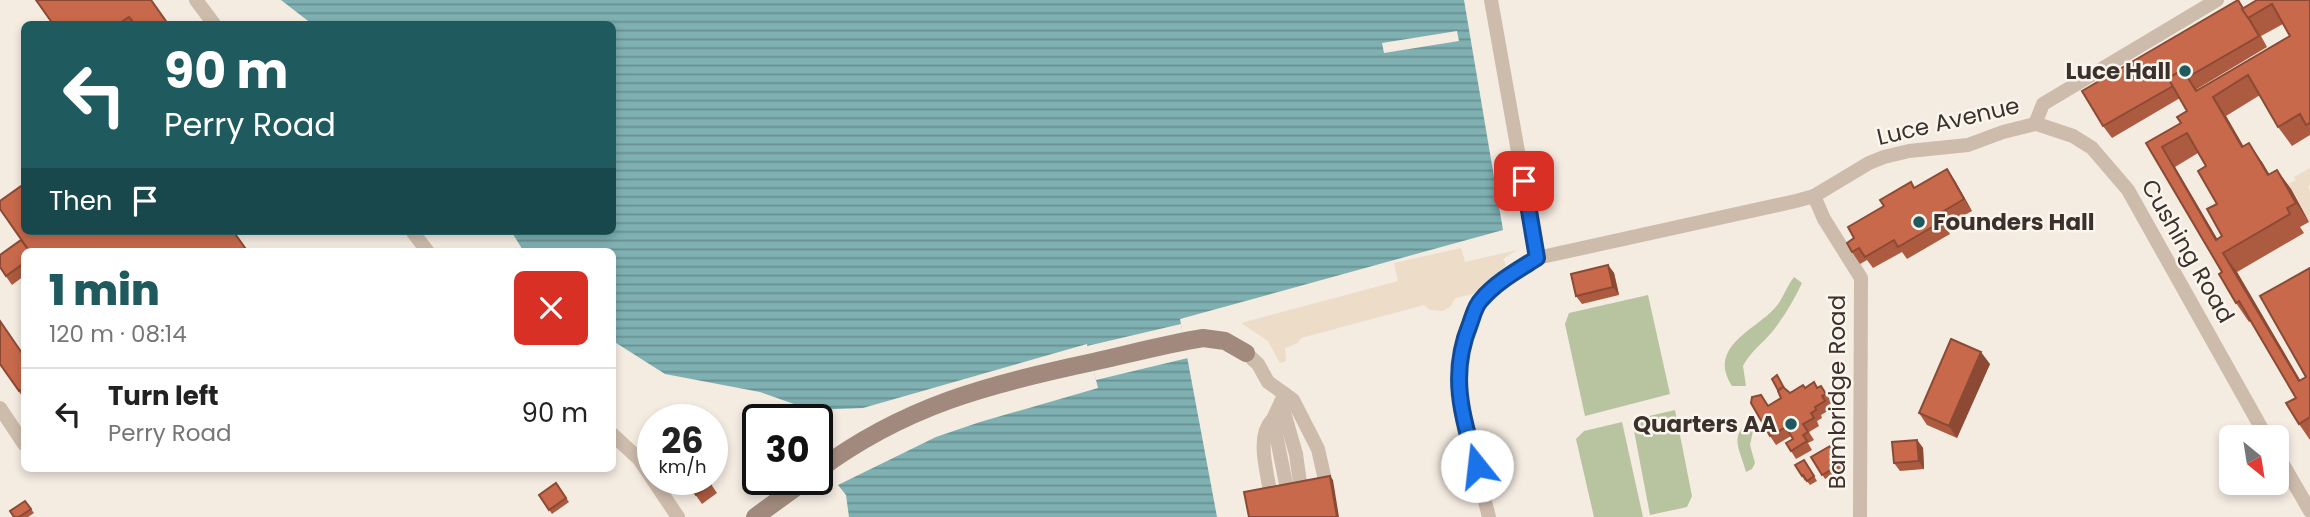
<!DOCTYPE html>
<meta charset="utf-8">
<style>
body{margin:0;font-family:Poppins,sans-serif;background:#f6f6f6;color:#222;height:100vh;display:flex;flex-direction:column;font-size:26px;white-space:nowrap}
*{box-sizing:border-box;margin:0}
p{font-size:23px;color:#767676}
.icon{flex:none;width:38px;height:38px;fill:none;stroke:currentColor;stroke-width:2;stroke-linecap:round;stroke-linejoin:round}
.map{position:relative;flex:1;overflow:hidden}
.details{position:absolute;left:21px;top:248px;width:595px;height:224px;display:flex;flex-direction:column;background:#fff;border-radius:10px;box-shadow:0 4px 10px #0003}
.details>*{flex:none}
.banner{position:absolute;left:21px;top:21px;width:595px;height:214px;border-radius:10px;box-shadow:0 4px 10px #0003;background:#1f5a5e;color:#fff;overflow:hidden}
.needle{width:46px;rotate:150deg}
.tools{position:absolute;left:2219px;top:425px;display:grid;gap:14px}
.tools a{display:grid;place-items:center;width:70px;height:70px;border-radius:10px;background:#fff;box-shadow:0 4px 10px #0003;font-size:35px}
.speed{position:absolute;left:637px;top:404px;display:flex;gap:14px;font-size:35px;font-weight:700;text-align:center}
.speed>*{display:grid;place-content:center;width:91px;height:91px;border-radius:50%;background:#fff;box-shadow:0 4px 10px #0003;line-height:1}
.speed small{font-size:18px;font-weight:400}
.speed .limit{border:4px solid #111;border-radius:10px;background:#fff;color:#111}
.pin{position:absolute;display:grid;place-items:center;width:60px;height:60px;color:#fff;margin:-30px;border-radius:14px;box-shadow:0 4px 10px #0006}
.me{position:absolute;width:77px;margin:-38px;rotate:344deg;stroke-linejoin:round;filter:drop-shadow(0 0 5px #0008)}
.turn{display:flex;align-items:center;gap:24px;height:147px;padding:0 28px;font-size:32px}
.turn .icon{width:91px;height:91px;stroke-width:2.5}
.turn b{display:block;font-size:49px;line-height:60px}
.then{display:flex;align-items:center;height:66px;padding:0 28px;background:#0003;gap:14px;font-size:26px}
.round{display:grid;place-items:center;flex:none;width:74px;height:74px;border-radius:10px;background:#f6f6f6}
.head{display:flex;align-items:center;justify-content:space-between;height:119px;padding:0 28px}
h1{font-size:42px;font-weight:800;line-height:52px;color:#1f5a5e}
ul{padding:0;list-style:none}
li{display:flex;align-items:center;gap:21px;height:91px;padding:0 28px;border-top:2px solid #e0e0e0}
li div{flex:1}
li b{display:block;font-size:26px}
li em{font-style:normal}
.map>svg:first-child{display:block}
</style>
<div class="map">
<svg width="2310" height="517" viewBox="0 0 2310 517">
<defs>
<pattern id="water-rules" width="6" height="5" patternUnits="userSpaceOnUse" patternTransform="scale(1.75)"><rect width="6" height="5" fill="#7fb0b2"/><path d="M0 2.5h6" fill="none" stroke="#699091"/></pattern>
</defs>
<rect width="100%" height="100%" fill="#f4ebe1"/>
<!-- green -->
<g fill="#b8c4a0">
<path d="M1794 277 1802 283C1794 300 1784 317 1772 332 1762 344 1750 352 1743 366L1746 386H1732C1707 348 1753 331 1774 309 1783 300 1786 287 1794 277Z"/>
<polygon points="1648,295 1670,394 1585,416 1565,324 1569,313"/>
<polygon points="1675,410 1692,496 1687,507 1650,515 1632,420"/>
<path d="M1751 421 1754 426 1750 445 1755 463 1752 469 1746 472C1740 449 1728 435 1751 421Z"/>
<polygon points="1622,422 1643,517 1594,517 1576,439 1584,431"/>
</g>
<!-- plaza -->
<g fill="#ecdcc8">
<polygon points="2310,168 2310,185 2308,187 2310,191 2310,223 2288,184 2296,180 2294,177"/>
<polygon points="1461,248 1465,262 1517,250 1503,259 1506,265 1473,294 1455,298 1451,306 1443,311 1430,310 1424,305 1301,338 1298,343 1285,348 1286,361 1280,363 1268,341 1241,323 1398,281 1394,263"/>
</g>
<!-- water -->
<polygon fill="url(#water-rules)" points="281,0 1464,0 1503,230 1180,319 1217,517 849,517 846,495 838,485 936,437 980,422 1098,388 1087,344 863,408 811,410 760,392 665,374 613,341 612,252 524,252 511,231 612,231 612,24 312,24"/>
<!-- pier -->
<g fill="#f4ebe1">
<polygon points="1457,31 1459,41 1384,53 1382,43"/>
<polygon points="1181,324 1188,358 1096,380 1087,346"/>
</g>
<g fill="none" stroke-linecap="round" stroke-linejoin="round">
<!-- street -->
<g stroke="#cdbbac" stroke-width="14">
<polyline points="196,0 214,24"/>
<polyline points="1491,0 1537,258"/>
<polyline points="2035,124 2043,104 2217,0"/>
<polyline points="1814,196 1824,219 1861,278 1860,517"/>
<polyline points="412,231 428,252"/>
<polyline points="1246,353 1258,364 1268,382 1293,400 1318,449 1325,480"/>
<polyline points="1285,394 1281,402 1296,454 1300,483"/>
<polyline points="1281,402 1273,419 1286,484"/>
<polyline points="0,408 24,444"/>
<polyline points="612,434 639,459 678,517"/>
<polyline points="2277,454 2310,511"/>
<path d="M1269 486C1266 467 1257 436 1272 420"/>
<polyline points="1489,517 1463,417 1458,365 1467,332 1479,301 1508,276 1537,258 1796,201 1814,196 1869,163 1884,157 1909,151 1968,145 2003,132 2035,124 2040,125 2073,136 2092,148 2128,190 2267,438"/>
</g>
<!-- secondary -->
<g stroke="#a18a7d" stroke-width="18">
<path d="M817 471C904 406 989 384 1093 362 1129 354 1166 344 1203 338L1225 341 1246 353"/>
<polyline points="755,517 806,480"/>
</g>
</g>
<!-- wall -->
<g fill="#ac5a40" fill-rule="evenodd">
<polygon points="151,0 168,24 53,24"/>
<path d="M2238 0 2244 8 2310 0V135L2292 146 2278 127 2260 95 2226 116 2243 146 2262 162 2269 174 2277 170 2291 189 2309 222 2300 227 2304 233 2237 272 2300 380 2306 377 2310 268V440L2299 424 2296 398 2251 321 2249 322 2236 303 2222 272 2146 143 2181 123 2187 111 2180 98 2112 138 2103 126ZM2283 24 2290 36 2197 90V89L2267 47 2261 36ZM2198 153 2206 166 2217 204 2222 236 2217 239 2175 167Z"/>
<polygon points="1947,169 1955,181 1972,211 1945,226 1950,234 1907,259 1902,252 1873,268 1867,260 1860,264 1852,252 1854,238 1915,187"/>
<polygon points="21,240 24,252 24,276 12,285 0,268"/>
<polygon points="1608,265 1614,273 1619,295 1582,304 1576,296"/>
<polygon points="24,356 24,399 0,364"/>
<polygon points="1990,364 1957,438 1927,425 1919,413"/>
<polygon points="1821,386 1832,403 1828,405 1831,409 1821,415 1822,418 1817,421 1819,426 1809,432 1814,440 1808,443 1812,450 1796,459 1791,451 1793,439 1791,436 1776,445 1770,436 1768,405 1790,393 1805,388 1817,388"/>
<polygon points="1917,440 1923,448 1924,469 1900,471 1894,463"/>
<polygon points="1833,451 1844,468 1825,479 1811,457"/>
<polygon points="1807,464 1817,481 1810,485 1806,480 1805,481 1795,465"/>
<polygon points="685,480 708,480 717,493 702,504"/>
<polygon points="556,483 569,502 552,514 539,495"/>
<polygon points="25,501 34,513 28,517 14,517"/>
</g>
<!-- shaded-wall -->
<g fill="#8c4a34">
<polygon points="2213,97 2226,116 2255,166 2242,147"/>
<polygon points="2249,143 2262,162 2281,194 2268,175"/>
<polygon points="2162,147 2175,167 2225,252 2216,240"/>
<polygon points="1947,169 1955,181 1972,211 1964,199"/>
<polygon points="2277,170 2291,189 2309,222 2296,203"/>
<polygon points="2223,253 2237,272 2310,397 2299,381"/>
<polygon points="1608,265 1614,273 1619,295 1613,287"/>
<polygon points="1981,352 1990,364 1957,438 1949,426"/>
<polygon points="1917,440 1923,448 1924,469 1919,461"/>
<polygon points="1330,476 1333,480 1339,517 1337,517"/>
</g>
<!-- building -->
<g fill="#c8694b" stroke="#8c4a34" stroke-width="2" fill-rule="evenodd">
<polygon points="36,0 151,0 168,24 135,24 129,17 118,24 53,24"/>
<polygon points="2238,0 2259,36 2188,77 2183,70 2168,78 2173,86 2103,126 2082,91"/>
<path d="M2257 0H2310V123L2306 125 2300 114 2278 127 2248 75 2213 97 2242 147 2249 143 2268 175 2277 170 2296 203 2287 208 2290 214 2223 253 2299 381 2306 377 2260 296 2310 268V417L2299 424 2286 403 2296 398 2239 301 2236 303 2219 274 2222 272 2146 143 2181 123 2177 117 2187 111 2168 78 2183 70 2196 91 2290 36 2272 4 2248 18 2242 9ZM2187 133 2206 166 2198 171 2217 204 2207 209 2222 236 2216 240 2162 147Z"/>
<polygon points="1947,169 1964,199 1937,215 1941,222 1898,247 1894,240 1865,257 1859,248 1852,252 1847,243 1854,238 1848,227 1884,206 1880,200 1911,182 1914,188"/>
<polygon points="24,184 24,231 233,231 248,252 30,252 0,209 0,201"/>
<polygon points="21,240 30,252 24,252 24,263 6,276 0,267 0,255"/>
<polygon points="1608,265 1613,287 1576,296 1571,274"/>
<polygon points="0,321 24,356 24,388 19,391 0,364"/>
<polygon points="1951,339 1981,352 1949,426 1919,413"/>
<polygon points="1777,375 1784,388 1783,387 1778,390 1772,379"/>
<polygon points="1814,382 1817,388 1821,386 1826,394 1822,396 1825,401 1815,407 1816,410 1811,413 1814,418 1803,424 1808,432 1803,435 1807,441 1791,451 1786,443 1793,439 1786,427 1770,436 1751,403 1752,397 1761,395 1768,406 1781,398 1778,391 1783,387 1790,393 1803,385 1805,388"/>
<polygon points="1917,440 1919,461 1894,463 1892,442"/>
<polygon points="1830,446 1841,464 1822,475 1811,457"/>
<polygon points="1804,460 1814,476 1807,481 1803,475 1802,476 1795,465"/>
<polygon points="1330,476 1337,517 1249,517 1244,492"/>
<polygon points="685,480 708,480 711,485 696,495"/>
<polygon points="556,483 566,498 549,510 539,495"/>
<polygon points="25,501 31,509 19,517 14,517 10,511"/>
</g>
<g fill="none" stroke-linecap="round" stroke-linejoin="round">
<defs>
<path id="route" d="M1477 466C1462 416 1449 375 1470 324 1473 316 1475 306 1481 300 1496 282 1518 270 1537 258L1524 181"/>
</defs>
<!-- route casing -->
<use href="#route" stroke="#114b97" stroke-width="18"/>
<!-- route -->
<use href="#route" stroke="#1a73e8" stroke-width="12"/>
</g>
<!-- markers -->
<g fill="#1f5a5e" stroke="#fbf5ee" stroke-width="2.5">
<circle cx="2185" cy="71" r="7"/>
<circle cx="1919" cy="222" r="7"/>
<circle cx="1791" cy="424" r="7"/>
</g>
<g text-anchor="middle" stroke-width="5" stroke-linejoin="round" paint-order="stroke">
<!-- poi labels -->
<g font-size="23" font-weight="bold" fill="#3b302b" stroke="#fbf5ee" text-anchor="end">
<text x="2171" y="79">Luce Hall</text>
<text x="1933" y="230" text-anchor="start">Founders Hall</text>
<text x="1777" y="432">Quarters AA</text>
</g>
<!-- street labels -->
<g font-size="23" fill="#3b302b" stroke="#fbf5ee">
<text transform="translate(1948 121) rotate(-13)" y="8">Luce Avenue</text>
<text transform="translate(2188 251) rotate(60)" y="8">Cushing Road</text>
<text transform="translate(1837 392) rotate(-90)" y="8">Bambridge Road</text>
</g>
</g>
</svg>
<div class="tools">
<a><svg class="needle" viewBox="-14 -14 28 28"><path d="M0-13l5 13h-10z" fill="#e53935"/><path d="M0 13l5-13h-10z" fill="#767676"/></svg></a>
</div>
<div class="speed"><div>26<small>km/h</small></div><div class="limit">30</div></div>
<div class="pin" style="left:1524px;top:181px;background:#d93025"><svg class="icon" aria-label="arrive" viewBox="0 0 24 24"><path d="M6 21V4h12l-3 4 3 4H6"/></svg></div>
<svg class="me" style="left:1477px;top:466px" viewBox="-20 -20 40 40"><circle r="19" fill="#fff"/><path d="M0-13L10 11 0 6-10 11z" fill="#1a73e8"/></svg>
<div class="banner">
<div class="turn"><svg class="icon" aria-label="left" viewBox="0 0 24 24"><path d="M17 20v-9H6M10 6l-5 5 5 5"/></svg><div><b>90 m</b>Perry Road</div></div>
<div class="then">Then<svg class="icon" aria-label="arrive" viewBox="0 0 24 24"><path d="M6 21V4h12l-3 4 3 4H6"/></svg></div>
</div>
<section class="details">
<div class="head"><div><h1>1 min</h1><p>120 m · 08:14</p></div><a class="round" style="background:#d93025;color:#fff"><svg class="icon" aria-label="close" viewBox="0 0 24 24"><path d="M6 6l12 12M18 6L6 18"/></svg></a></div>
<ul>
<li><svg class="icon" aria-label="left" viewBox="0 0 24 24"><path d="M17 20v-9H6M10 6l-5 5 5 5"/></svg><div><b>Turn left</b><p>Perry Road</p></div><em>90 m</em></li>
</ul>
</section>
</div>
